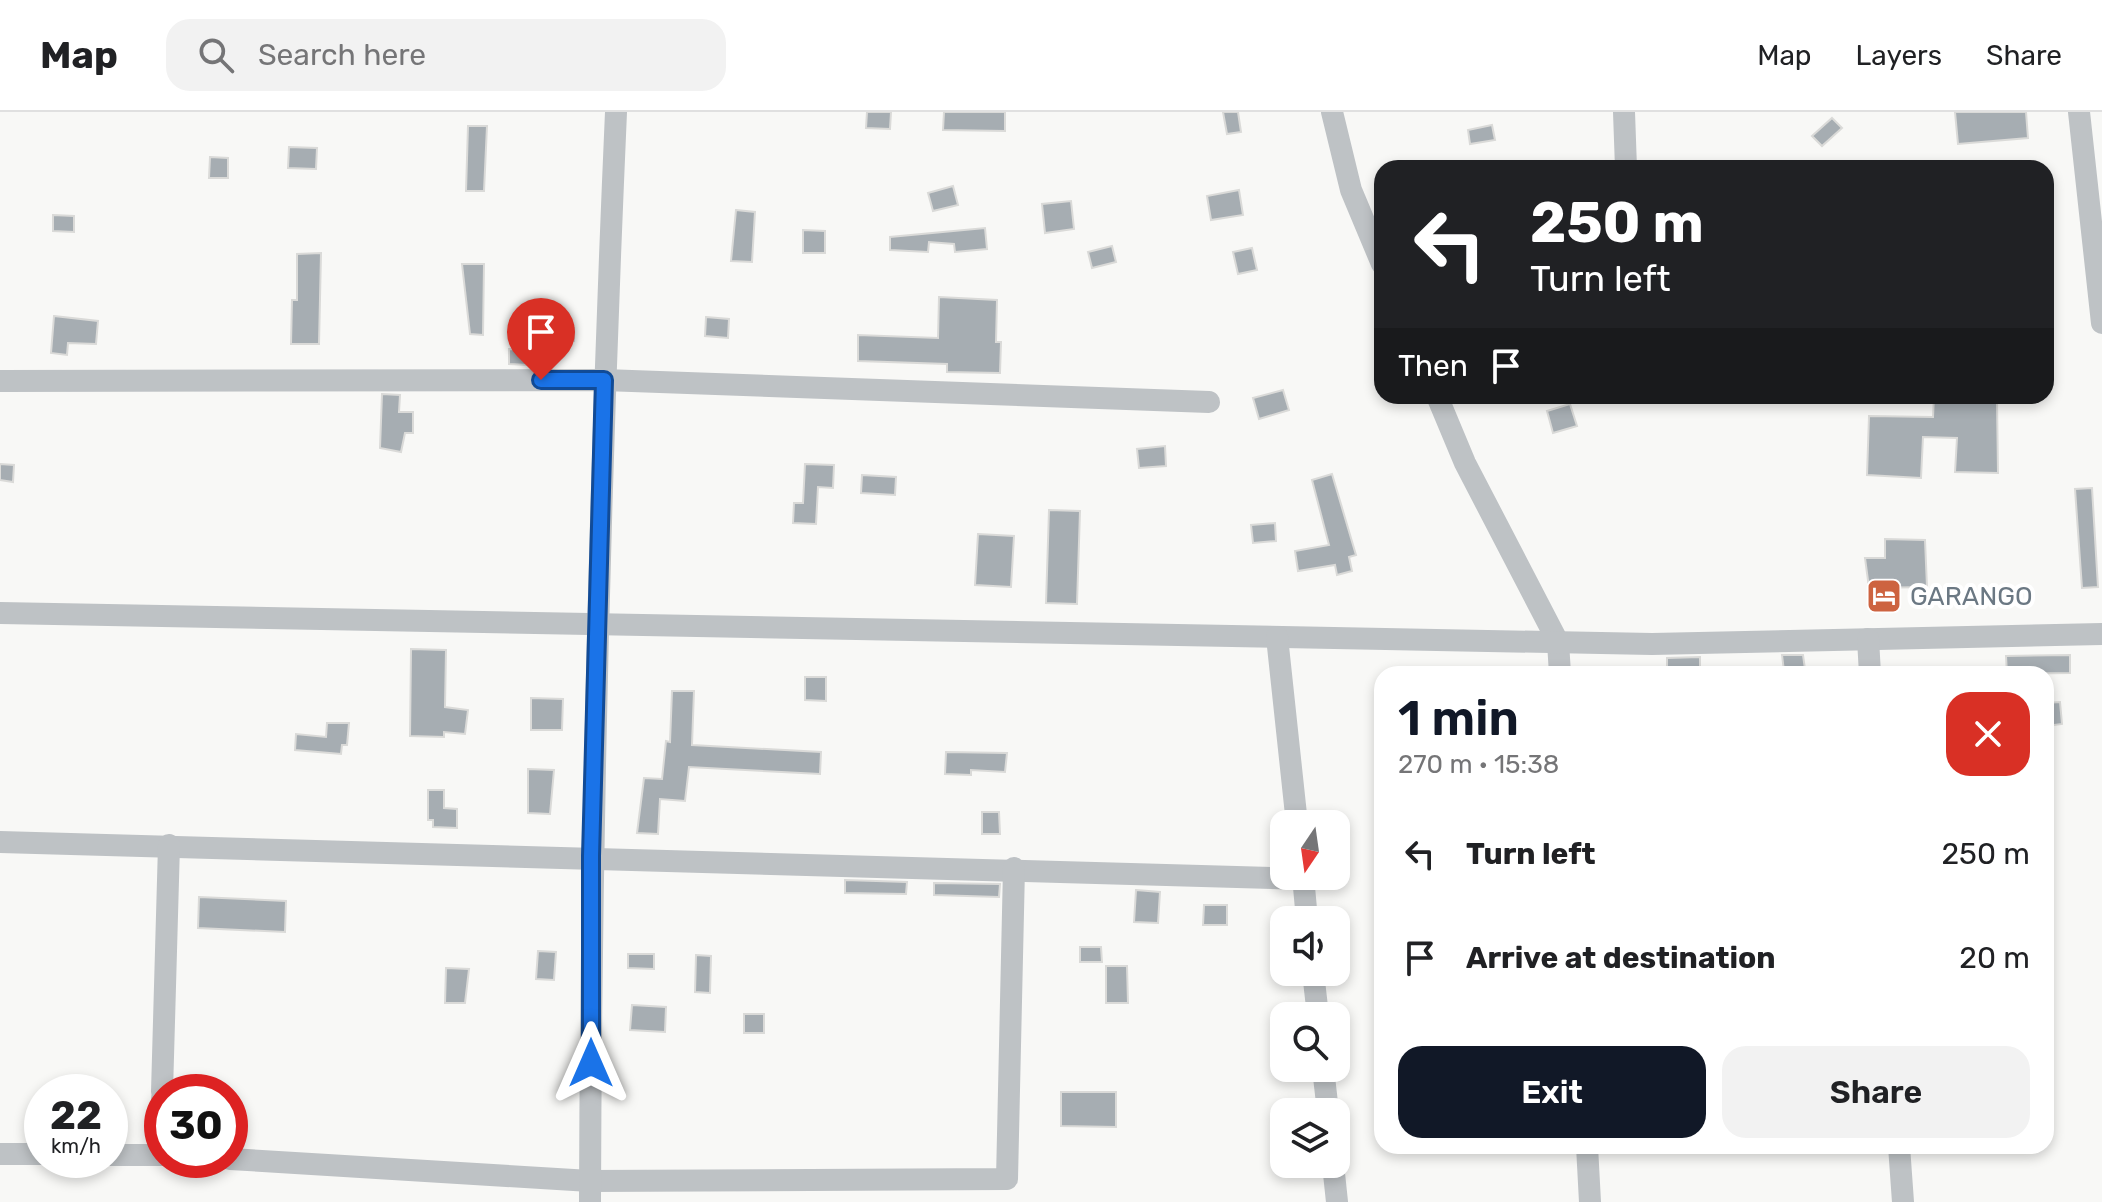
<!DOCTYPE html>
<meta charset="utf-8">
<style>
body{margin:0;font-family:Rubik,sans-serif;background:#f2f2f2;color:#202124;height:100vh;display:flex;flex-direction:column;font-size:30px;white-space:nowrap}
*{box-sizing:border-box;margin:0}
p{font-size:26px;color:#757577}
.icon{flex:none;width:44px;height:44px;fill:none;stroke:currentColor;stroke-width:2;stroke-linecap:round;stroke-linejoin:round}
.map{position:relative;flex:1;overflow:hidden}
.details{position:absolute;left:1374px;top:554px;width:680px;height:488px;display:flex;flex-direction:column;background:#fff;border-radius:24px;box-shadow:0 4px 12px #0003}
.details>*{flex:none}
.guide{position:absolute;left:1374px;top:48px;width:680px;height:244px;border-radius:24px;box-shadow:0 4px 12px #0003;background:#202124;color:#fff;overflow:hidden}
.needle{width:52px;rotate:193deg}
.tools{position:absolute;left:1270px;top:698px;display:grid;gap:16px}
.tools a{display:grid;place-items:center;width:80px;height:80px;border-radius:16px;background:#fff;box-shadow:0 4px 12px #0003;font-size:40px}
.speed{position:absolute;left:24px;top:962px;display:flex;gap:16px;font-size:40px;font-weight:700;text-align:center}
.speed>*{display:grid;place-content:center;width:104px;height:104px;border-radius:50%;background:#fff;box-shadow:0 4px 12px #0003;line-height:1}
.speed small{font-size:20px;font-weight:400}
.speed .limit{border:12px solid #d22;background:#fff;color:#111}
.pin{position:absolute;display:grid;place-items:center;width:68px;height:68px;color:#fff;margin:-82px -34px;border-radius:50% 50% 50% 0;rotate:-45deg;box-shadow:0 0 8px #0007}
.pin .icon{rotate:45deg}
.me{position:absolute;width:88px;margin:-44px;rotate:0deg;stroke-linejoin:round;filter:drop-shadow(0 0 6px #0008)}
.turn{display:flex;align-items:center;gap:28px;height:168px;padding:0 24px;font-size:36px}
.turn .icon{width:104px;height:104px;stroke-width:2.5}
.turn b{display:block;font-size:56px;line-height:68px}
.then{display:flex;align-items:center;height:76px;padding:0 24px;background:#0003;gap:16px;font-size:30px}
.round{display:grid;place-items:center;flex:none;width:84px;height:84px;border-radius:24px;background:#f2f2f2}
.head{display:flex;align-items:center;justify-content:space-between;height:136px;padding:0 24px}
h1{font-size:48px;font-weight:600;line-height:60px;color:#111827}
.action{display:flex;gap:16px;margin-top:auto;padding:16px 24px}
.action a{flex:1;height:92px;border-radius:24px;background:#111827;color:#fff;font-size:32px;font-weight:600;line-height:92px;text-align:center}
.action a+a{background:#f2f2f2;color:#202124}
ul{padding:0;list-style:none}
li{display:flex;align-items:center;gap:24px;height:104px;padding:0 24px}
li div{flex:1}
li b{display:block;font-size:30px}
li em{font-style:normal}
header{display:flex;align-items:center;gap:48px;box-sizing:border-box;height:112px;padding:0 40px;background:#fff;border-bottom:2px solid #e0e0e0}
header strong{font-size:38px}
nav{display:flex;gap:44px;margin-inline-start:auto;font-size:28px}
.search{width:560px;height:72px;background:#f2f2f2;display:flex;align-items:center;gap:20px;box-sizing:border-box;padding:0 28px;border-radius:24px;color:#757577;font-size:30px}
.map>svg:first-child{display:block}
</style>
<header>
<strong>Map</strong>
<div class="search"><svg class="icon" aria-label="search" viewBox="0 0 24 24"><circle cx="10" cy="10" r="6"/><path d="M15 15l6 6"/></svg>Search here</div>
<nav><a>Map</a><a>Layers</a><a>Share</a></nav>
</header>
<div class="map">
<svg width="2102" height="1090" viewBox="0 0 2102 1090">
<rect width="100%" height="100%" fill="#f8f8f6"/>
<!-- building -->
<g fill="#a6adb2" stroke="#dadad8" stroke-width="2">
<polygon points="867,0 891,0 890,17 866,16"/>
<polygon points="944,0 1005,0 1005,19 943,18"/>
<polygon points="1223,0 1238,0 1241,20 1227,22"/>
<polygon points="1955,0 2026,0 2028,26 1958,32"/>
<polygon points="1832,6 1842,16 1822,34 1812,24"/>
<polygon points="1492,13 1495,28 1470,32 1468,18"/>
<polygon points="468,14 487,14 484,79 466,79"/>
<polygon points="289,35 317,36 316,57 288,56"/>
<polygon points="210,45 228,46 228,66 209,66"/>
<polygon points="953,74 958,93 933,99 928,81"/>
<polygon points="1239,78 1243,103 1211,108 1207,84"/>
<polygon points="1071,89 1074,117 1045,121 1042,92"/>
<polygon points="736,98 755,100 752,150 731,149"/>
<polygon points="53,103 74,104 74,120 53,119"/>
<polygon points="985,116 987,137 955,140 954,132 929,130 928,140 890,138 890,125"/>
<polygon points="803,118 825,119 825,141 803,141"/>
<polygon points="1112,134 1116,150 1092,156 1088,140"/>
<polygon points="1252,136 1257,158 1238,162 1233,140"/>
<polygon points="321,141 319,232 291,232 292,188 297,188 297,142"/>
<polygon points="462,152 484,152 483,223 470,222"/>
<polygon points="939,185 997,188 996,230 1001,230 1000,261 947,260 947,252 858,249 858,223 938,226"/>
<polygon points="54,204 98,209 96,232 68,231 67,243 51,241"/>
<polygon points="706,205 729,207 728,226 705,224"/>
<polygon points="531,214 574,216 574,229 530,227"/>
<polygon points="509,237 528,238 528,253 509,252"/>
<polygon points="1283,278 1289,298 1259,307 1253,286"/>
<polygon points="382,282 400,283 399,300 413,300 413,321 405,321 401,340 380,336"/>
<polygon points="1934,284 1997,287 1998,361 1955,360 1957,326 1923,325 1921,366 1867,363 1869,304 1933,305"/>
<polygon points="1570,292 1577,314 1553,321 1547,299"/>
<polygon points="1165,334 1166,354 1139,356 1137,337"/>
<polygon points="0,352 14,353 13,370 0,368"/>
<polygon points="805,352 834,353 833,376 818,375 816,412 793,411 794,391 803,391"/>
<polygon points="1332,362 1356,443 1349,445 1352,459 1337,463 1335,453 1298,459 1295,439 1329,433 1312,368"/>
<polygon points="862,363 896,365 895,383 861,381"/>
<polygon points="2092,376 2098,475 2082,476 2075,377"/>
<polygon points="1049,398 1080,399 1077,492 1046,491"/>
<polygon points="1275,411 1276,429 1253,431 1251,413"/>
<polygon points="978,422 1014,424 1011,475 975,473"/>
<polygon points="1885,427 1925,428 1927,475 1869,476 1865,446 1885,446"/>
<polygon points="411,537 446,538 445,595 468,598 465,622 444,620 444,625 410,624"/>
<polygon points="1782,543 1803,543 1805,557 1784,559"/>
<polygon points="2070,543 2070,561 2007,562 2006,544"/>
<polygon points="1700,545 1700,556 1667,556 1667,546"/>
<polygon points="805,565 826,565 826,589 805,588"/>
<polygon points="672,579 694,579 692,633 821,640 820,662 689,655 685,689 660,687 658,722 637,721 644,666 662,667 666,629 670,630"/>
<polygon points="531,586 563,587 562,618 531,618"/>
<polygon points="2060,590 2062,612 2046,614 2046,591"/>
<polygon points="327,611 349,611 347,633 342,633 341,642 295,638 296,622 326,625"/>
<polygon points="946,640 1007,641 1005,660 971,658 971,663 945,662"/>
<polygon points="528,657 554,658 550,702 528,701"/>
<polygon points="428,678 444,678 444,696 457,697 457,716 433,715 433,708 428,708"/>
<polygon points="982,700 999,700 1000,722 982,722"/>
<polygon points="845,768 907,770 906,782 845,781"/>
<polygon points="934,771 1000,772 999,785 934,783"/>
<polygon points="1136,778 1160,780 1158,811 1134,810"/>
<polygon points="199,785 286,789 285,820 198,816"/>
<polygon points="1204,793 1227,793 1227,813 1203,813"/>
<polygon points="1080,835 1101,835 1102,850 1080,850"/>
<polygon points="538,839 556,840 554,868 536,867"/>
<polygon points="628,842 654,842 654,857 628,856"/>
<polygon points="696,843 711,844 710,881 695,880"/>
<polygon points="1106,854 1127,854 1128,891 1106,891"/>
<polygon points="446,856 469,857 465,891 445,891"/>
<polygon points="632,893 666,895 665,920 630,918"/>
<rect x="744" y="902" width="20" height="19"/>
<polygon points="1061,980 1116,980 1116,1015 1061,1014"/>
</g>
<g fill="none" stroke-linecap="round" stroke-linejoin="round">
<!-- minor -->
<g stroke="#bec2c5" stroke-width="22">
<polyline points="1332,0 1351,78 1382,152"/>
<polyline points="1624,0 1626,56"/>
<polyline points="2079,0 2102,211"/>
<polyline points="0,269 604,268 1209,290"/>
<polyline points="1437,284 1465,351 1558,530 1560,562"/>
<polyline points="0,501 1652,532 2102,522"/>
<polyline points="1277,525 1297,712"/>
<polyline points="1868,527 1870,562"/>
<polyline points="0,730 1303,767"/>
<polyline points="1303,764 1307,808"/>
<polyline points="1313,860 1318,904"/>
<polyline points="1323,956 1328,1000"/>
<polyline points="162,980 169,733"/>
<polyline points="1587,1034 1590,1090"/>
<polyline points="1899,1034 1903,1090"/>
<polyline points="0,1042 42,1042"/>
<polyline points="110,1043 162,1043"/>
<polyline points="160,1043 162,987"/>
<polyline points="230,1047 590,1069 1007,1067 1014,756"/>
<polyline points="1333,1052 1337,1090"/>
<path d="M590 1090C591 726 600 363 616 0"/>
</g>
</g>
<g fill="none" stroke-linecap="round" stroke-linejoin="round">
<defs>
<polyline id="route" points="541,268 604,268 591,744 591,951"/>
</defs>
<!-- route casing -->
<use href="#route" stroke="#114b97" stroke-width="20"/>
<!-- route -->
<use href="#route" stroke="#1a73e8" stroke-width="14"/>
</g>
<!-- icons -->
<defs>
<symbol id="hotel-square" viewBox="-11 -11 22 22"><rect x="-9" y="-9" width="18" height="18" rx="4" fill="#cd6340" stroke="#fff"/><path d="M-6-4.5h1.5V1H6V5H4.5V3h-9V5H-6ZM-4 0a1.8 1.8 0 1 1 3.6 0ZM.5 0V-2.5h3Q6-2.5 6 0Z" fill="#fff"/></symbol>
</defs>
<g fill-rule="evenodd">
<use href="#hotel-square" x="1864" y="464" width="40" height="40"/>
</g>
<g text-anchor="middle" stroke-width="8" stroke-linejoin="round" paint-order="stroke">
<!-- poi labels -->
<g font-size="26" fill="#6b7883" stroke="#fff" text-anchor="start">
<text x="1910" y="493">GARANGO</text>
</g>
</g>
</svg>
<div class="tools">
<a><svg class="needle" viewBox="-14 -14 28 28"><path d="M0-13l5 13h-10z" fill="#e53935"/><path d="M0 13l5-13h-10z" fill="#757577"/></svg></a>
<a><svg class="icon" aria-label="sound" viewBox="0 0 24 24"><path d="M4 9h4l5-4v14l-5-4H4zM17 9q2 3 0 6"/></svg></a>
<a><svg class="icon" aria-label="search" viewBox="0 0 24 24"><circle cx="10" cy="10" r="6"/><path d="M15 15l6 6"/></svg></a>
<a><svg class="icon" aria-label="layers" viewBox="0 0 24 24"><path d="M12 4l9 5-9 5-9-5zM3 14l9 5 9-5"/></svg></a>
</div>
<div class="speed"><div>22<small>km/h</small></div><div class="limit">30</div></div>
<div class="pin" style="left:541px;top:268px;background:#d93025"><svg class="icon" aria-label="arrive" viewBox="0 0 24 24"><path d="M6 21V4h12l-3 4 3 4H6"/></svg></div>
<svg class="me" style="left:591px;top:951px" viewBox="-20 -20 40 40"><path d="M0-17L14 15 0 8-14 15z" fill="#1a73e8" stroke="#fff" stroke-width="4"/></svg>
<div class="guide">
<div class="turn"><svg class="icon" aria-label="left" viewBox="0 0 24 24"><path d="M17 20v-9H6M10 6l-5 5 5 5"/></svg><div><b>250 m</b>Turn left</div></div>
<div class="then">Then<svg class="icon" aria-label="arrive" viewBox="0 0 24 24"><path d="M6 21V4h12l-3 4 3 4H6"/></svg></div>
</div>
<section class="details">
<div class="head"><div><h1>1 min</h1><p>270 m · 15:38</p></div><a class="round" style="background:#d93025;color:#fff"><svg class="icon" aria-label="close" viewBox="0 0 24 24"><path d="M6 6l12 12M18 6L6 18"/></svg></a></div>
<ul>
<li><svg class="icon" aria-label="left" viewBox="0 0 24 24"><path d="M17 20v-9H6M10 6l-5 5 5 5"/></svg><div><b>Turn left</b></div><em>250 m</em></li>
<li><svg class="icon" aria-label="arrive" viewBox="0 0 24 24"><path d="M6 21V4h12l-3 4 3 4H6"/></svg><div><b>Arrive at destination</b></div><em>20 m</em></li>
</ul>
<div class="action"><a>Exit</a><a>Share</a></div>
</section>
</div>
